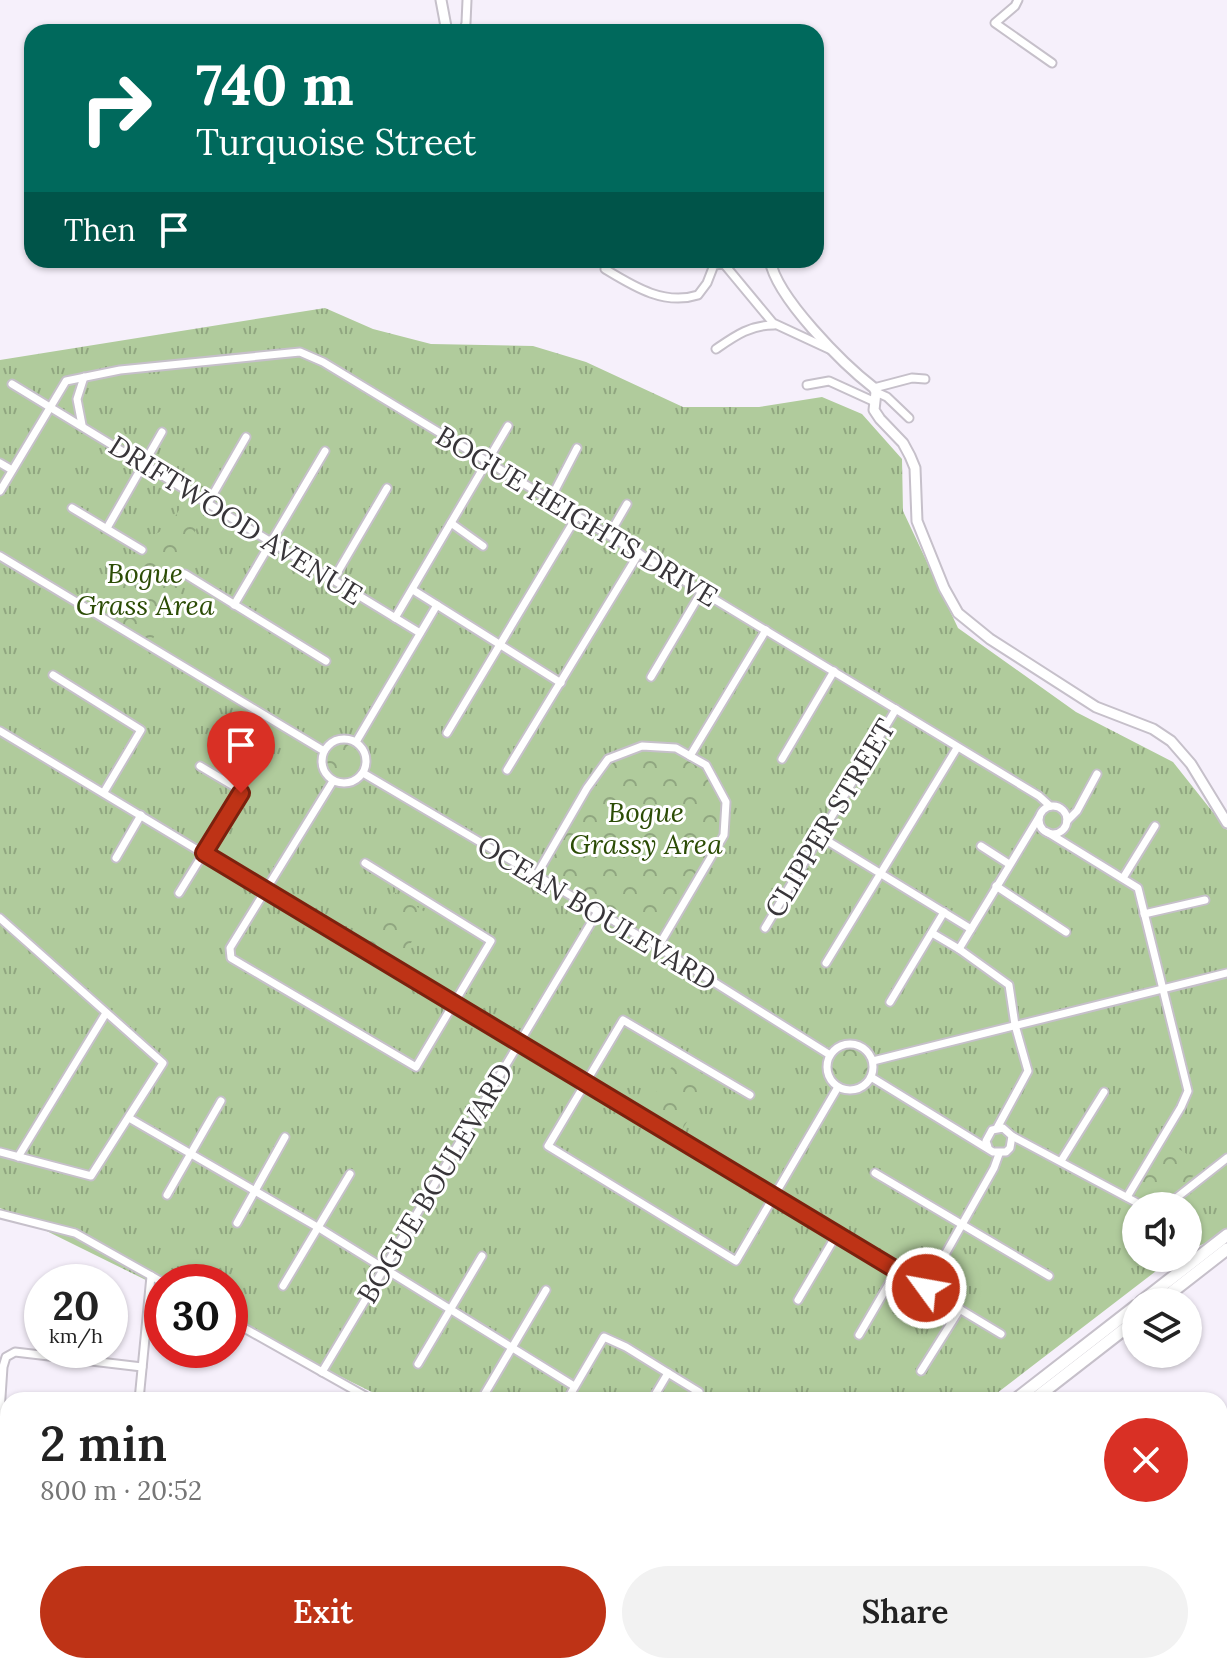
<!DOCTYPE html>
<meta charset="utf-8">
<style>
body{margin:0;font-family:Lora,serif;background:#f2f2f2;color:#222;height:100vh;display:flex;flex-direction:column;font-size:30px;white-space:nowrap}
*{box-sizing:border-box;margin:0}
p{font-size:26px;color:#767676}
.icon{flex:none;width:44px;height:44px;fill:none;stroke:currentColor;stroke-width:2;stroke-linecap:round;stroke-linejoin:round}
.map{position:relative;flex:1;overflow:hidden}
.sheet{position:absolute;left:0px;top:1392px;width:1228px;height:282px;display:flex;flex-direction:column;background:#fff;border-radius:24px 24px 0 0;box-shadow:0 2px 6px #0004}
.sheet>*{flex:none}
.hud{position:absolute;left:24px;top:24px;width:800px;height:244px;border-radius:24px;box-shadow:0 2px 6px #0004;background:#00695c;color:#fff;overflow:hidden}
.buttons{position:absolute;left:1122px;top:1192px;display:grid;gap:16px}
.buttons a{display:grid;place-items:center;width:80px;height:80px;border-radius:50%;background:#fff;box-shadow:0 2px 6px #0004;font-size:40px}
.speed{position:absolute;left:24px;top:1264px;display:flex;gap:16px;font-size:40px;font-weight:700;text-align:center}
.speed>*{display:grid;place-content:center;width:104px;height:104px;border-radius:50%;background:#fff;box-shadow:0 2px 6px #0004;line-height:1}
.speed small{font-size:20px;font-weight:400}
.speed .limit{border:12px solid #d22;background:#fff;color:#111}
.pin{position:absolute;display:grid;place-items:center;width:68px;height:68px;color:#fff;margin:-82px -34px;border-radius:50% 50% 50% 0;rotate:-45deg;box-shadow:0 0 8px #0007}
.pin .icon{rotate:45deg}
.me{position:absolute;width:88px;margin:-44px;rotate:302deg;stroke-linejoin:round;filter:drop-shadow(0 0 6px #0008)}
.turn{display:flex;align-items:center;gap:28px;height:168px;padding:0 40px;font-size:36px}
.turn .icon{width:104px;height:104px;stroke-width:2.5}
.turn b{display:block;font-size:56px;line-height:68px}
.then{display:flex;align-items:center;height:76px;padding:0 40px;background:#0003;gap:16px;font-size:30px}
.round{display:grid;place-items:center;flex:none;width:84px;height:84px;border-radius:42px;background:#f2f2f2}
.summary{display:flex;align-items:center;justify-content:space-between;height:136px;padding:0 40px}
h1{font-size:48px;font-weight:600;line-height:60px}
.action{display:flex;gap:16px;margin-top:auto;padding:16px 40px}
.action a{flex:1;height:92px;border-radius:48px;background:#be3316;color:#fff;font-size:32px;font-weight:600;line-height:92px;text-align:center}
.action a+a{background:#f2f2f2;color:#222}
.map>svg:first-child{display:block}
</style>
<div class="map">
<svg width="1227" height="1673" viewBox="0 0 1227 1673">
<defs>
<pattern id="grass-tufts" width="24" height="20" patternUnits="userSpaceOnUse" patternTransform="scale(2)"><rect width="24" height="20" fill="#b0cb9c"/><path d="M3 7l-1-3M5 7V3M7 7l1-3M15 17l-1-3M17 17v-4M19 17l1-3" fill="none" stroke="#90a680"/></pattern>
<pattern id="park-crowns" width="20" height="18" patternUnits="userSpaceOnUse" patternTransform="scale(2)"><rect width="20" height="18" fill="#b0cb9c"/><path d="M2 6a3 3 0 1 1 6 0M12 15a3 3 0 1 1 6 0" fill="none" stroke="#90a680"/></pattern>
</defs>
<rect width="100%" height="100%" fill="#f6f0fb"/>
<!-- grass -->
<polygon fill="url(#grass-tufts)" points="325,308 373,329 431,344 533,346 586,362 683,407 759,407 822,397 862,414 902,459 903,511 958,628 1076,712 1173,762 1227,830 1227,1233 1188,1251 1188,1206 1136,1206 1136,1258 1173,1258 988,1400 388,1400 230,1322 230,1282 162,1282 162,1288 0,1208 0,360"/>
<!-- park -->
<g fill="url(#park-crowns)">
<polygon points="188,495 208,509 191,538 186,561 176,570 183,587 151,642 95,608 127,557 143,554 147,540 170,525"/>
<circle cx="342" cy="760" r="17"/>
<polygon points="642,749 674,752 702,769 722,804 720,835 657,942 541,874 590,790 610,763"/>
<circle cx="1053" cy="820" r="13"/>
<polygon points="394,892 428,914 398,965 362,944"/>
<circle cx="850" cy="1067" r="22"/>
<polygon points="677,1058 712,1080 679,1135 644,1113"/>
<polygon points="1164,1140 1205,1165 1161,1206 1148,1206 1130,1196"/>
</g>
<g fill="none" stroke-linecap="round" stroke-linejoin="round">
<defs>
<g id="minor">
<polyline points="1018,0 1015,6 995,23 1052,63"/>
<polyline points="463,32 466,23 467,0"/>
<path d="M605 269C633 286 664 306 698 295L707 283 714 265 724 264 773 323 829 349"/>
<path d="M716 349C735 336 750 325 774 325"/>
<polyline points="12,384 420,633"/>
<polyline points="807,385 829,381 875,402"/>
<polyline points="874,388 912,378 925,379"/>
<polyline points="876,392 887,397 909,418"/>
<polyline points="82,425 77,399 84,377"/>
<polyline points="0,463 12,470"/>
<polyline points="0,491 66,381 120,370 300,352 323,362 1039,796 1050,806"/>
<polyline points="550,500 577,448"/>
<polyline points="208,503 246,437"/>
<polyline points="72,508 142,550"/>
<polyline points="451,523 483,546"/>
<polyline points="107,528 162,432"/>
<polyline points="609,535 627,504"/>
<polyline points="0,556 324,751"/>
<polyline points="185,574 326,661"/>
<polyline points="333,580 387,488"/>
<polyline points="413,590 561,683"/>
<polyline points="234,605 325,451"/>
<polyline points="395,618 508,426"/>
<polyline points="53,675 141,730 104,792"/>
<polyline points="651,677 702,591"/>
<polyline points="0,731 1001,1334"/>
<polyline points="447,733 577,516"/>
<circle cx="344" cy="761" r="22"/>
<polyline points="356,742 437,605"/>
<polyline points="690,756 766,630"/>
<polyline points="782,759 834,671"/>
<polyline points="507,770 639,553"/>
<polyline points="363,773 658,947 830,1055"/>
<polyline points="333,781 230,948 231,958 416,1067 491,941 365,863"/>
<circle cx="1053" cy="820" r="14"/>
<polyline points="1067,821 1077,811 1097,774"/>
<polyline points="1047,832 1138,888 1188,1091 1181,1107 1127,1197"/>
<polyline points="821,837 971,929"/>
<polyline points="981,846 1009,864"/>
<polyline points="116,858 141,815"/>
<polyline points="536,876 587,788 608,759 642,746 676,748 706,765 726,802 724,835 658,947"/>
<polyline points="1123,878 1155,826"/>
<polyline points="996,886 1066,932"/>
<polyline points="179,893 242,791 200,766"/>
<polyline points="1144,914 1205,900"/>
<polyline points="0,918 163,1063 91,1176 0,1152"/>
<polyline points="765,928 896,709"/>
<polyline points="932,933 959,949 1009,985 1015,1025 1028,1071 997,1128"/>
<polyline points="959,949 1039,817"/>
<polyline points="826,963 957,748"/>
<polyline points="890,1002 944,912"/>
<circle cx="850" cy="1067" r="23"/>
<polyline points="873,1061 1227,973"/>
<polyline points="871,1077 993,1152 1006,1152 1010,1148 1012,1136 1003,1128 992,1130 986,1141 988,1147"/>
<polyline points="750,1095 623,1020 548,1146 736,1261 838,1087"/>
<polyline points="129,1118 319,1228 574,1386"/>
<polyline points="1012,1136 1143,1206"/>
<polyline points="18,1157 106,1013"/>
<polyline points="1061,1161 1104,1092"/>
<polyline points="875,1173 1049,1276"/>
<polyline points="167,1195 221,1101"/>
<polyline points="1166,1206 1227,1158"/>
<polyline points="0,1214 75,1233 162,1282"/>
<polyline points="237,1223 285,1137"/>
<polyline points="283,1286 350,1174"/>
<polyline points="926,1288 994,1168 999,1154"/>
<polyline points="798,1300 837,1234"/>
<polyline points="230,1320 372,1400"/>
<polyline points="859,1335 897,1270"/>
<polyline points="418,1364 482,1256"/>
<polyline points="921,1371 960,1309"/>
<polyline points="322,1372 597,913"/>
<polyline points="668,1373 699,1392"/>
<polyline points="139,1400 151,1276"/>
<polyline points="481,1400 546,1290"/>
<polyline points="567,1400 604,1337 626,1347 668,1373 652,1400"/>
<polyline points="0,1412 3,1367 6,1357 15,1352 142,1367"/>
<polyline points="0,1563 8,1564"/>
<polyline points="265,1666 277,1673"/>
<polyline points="515,1673 518,1666"/>
</g>
<g id="tertiary">
<polyline points="441,0 447,32"/>
<path d="M770 260C776 297 843 364 874 388L876 392 874 410 880 419 903 443 910 456 915 468 917 521 944 588 958 613 990 639 1096 707 1153 729 1171 741 1191 764 1227 823"/>
</g>
<g id="primary">
<polyline points="1141,1302 1227,1235"/>
<polyline points="1159,1302 1227,1249"/>
<polyline points="1015,1400 1136,1306"/>
<polyline points="1033,1400 1136,1320"/>
<polyline points="662,1673 668,1666"/>
<polyline points="682,1673 700,1666"/>
</g>
</defs>
<!-- minor casing -->
<use href="#minor" stroke="#c6c0ca" stroke-width="11"/>
<!-- tertiary casing -->
<use href="#tertiary" stroke="#c6c0ca" stroke-width="13"/>
<!-- primary casing -->
<use href="#primary" stroke="#c6c0ca" stroke-width="15"/>
<!-- minor -->
<use href="#minor" stroke="#fff" stroke-width="7"/>
<!-- tertiary -->
<use href="#tertiary" stroke="#fff" stroke-width="9"/>
<!-- primary -->
<use href="#primary" stroke="#fff" stroke-width="11"/>
</g>
<g fill="none" stroke-linecap="round" stroke-linejoin="round">
<defs>
<polyline id="route" points="241,793 204,853 926,1288"/>
</defs>
<!-- route casing -->
<use href="#route" stroke="#7c210e" stroke-width="20"/>
<!-- route -->
<use href="#route" stroke="#be3316" stroke-width="14"/>
</g>
<g text-anchor="middle" stroke-width="6" stroke-linejoin="round" paint-order="stroke">
<!-- street labels -->
<g font-size="28" fill="#383539" stroke="#fff">
<text transform="translate(577 516) rotate(31)" y="10">BOGUE HEIGHTS DRIVE</text>
<text transform="translate(236 520) rotate(32)" y="10">DRIFTWOOD AVENUE</text>
<text transform="translate(830 818) rotate(-59)" y="10">CLIPPER STREET</text>
<text transform="translate(597 913) rotate(31)" y="10">OCEAN BOULEVARD</text>
<text transform="translate(435 1183) rotate(-59)" y="10">BOGUE BOULEVARD</text>
</g>
<!-- park labels -->
<g font-size="28" font-style="italic" fill="#2b4c05" stroke="#fff">
<text x="145" y="583">Bogue<tspan x="145" dy="32">Grass Area</tspan></text>
<text x="646" y="822">Bogue<tspan x="646" dy="32">Grassy Area</tspan></text>
</g>
</g>
</svg>
<div class="buttons">
<a><svg class="icon" aria-label="sound" viewBox="0 0 24 24"><path d="M4 9h4l5-4v14l-5-4H4zM17 9q2 3 0 6"/></svg></a>
<a><svg class="icon" aria-label="layers" viewBox="0 0 24 24"><path d="M12 4l9 5-9 5-9-5zM3 14l9 5 9-5"/></svg></a>
</div>
<div class="speed"><div>20<small>km/h</small></div><div class="limit">30</div></div>
<div class="pin" style="left:241px;top:793px;background:#d93025"><svg class="icon" aria-label="arrive" viewBox="0 0 24 24"><path d="M6 21V4h12l-3 4 3 4H6"/></svg></div>
<svg class="me" style="left:926px;top:1288px" viewBox="-20 -20 40 40"><circle r="17" fill="#be3316" stroke="#fff" stroke-width="3"/><path d="M0-11L8 9 0 5-8 9z" fill="#fff"/></svg>
<div class="hud">
<div class="turn"><svg class="icon" aria-label="right" viewBox="0 0 24 24"><path d="M7 20v-9h11M14 6l5 5-5 5"/></svg><div><b>740 m</b>Turquoise Street</div></div>
<div class="then">Then<svg class="icon" aria-label="arrive" viewBox="0 0 24 24"><path d="M6 21V4h12l-3 4 3 4H6"/></svg></div>
</div>
<section class="sheet">
<div class="summary"><div><h1>2 min</h1><p>800 m · 20:52</p></div><a class="round" style="background:#d93025;color:#fff"><svg class="icon" aria-label="close" viewBox="0 0 24 24"><path d="M6 6l12 12M18 6L6 18"/></svg></a></div>
<div class="action"><a>Exit</a><a>Share</a></div>
</section>
</div>
